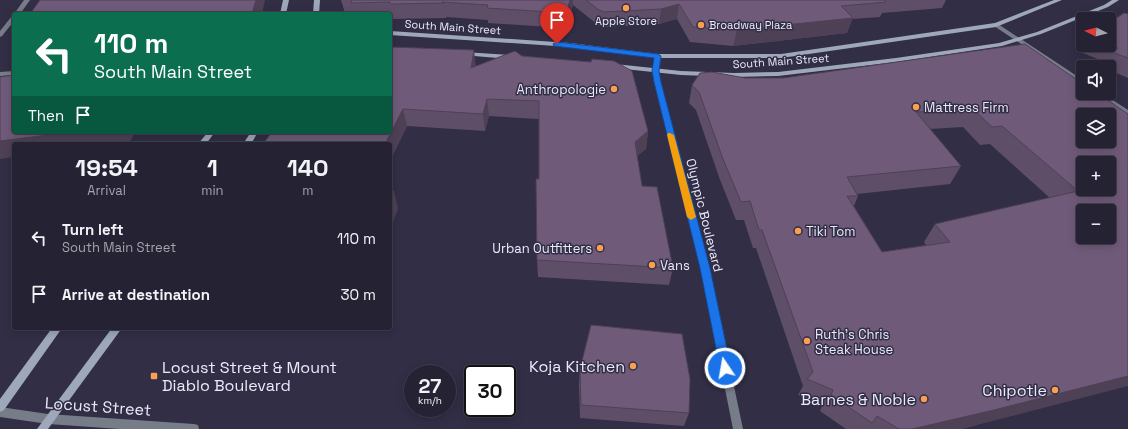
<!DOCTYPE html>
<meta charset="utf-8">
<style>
body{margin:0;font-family:"Space Grotesk",sans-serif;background:#2d2a3c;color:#f1f3f6;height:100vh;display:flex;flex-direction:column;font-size:15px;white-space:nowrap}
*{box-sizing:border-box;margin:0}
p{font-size:13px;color:#a3a4ac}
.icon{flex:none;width:22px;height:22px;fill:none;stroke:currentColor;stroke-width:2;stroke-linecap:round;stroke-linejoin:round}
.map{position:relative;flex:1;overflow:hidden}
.drawer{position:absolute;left:12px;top:142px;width:380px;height:188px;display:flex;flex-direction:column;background:#252234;border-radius:4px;box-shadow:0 2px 10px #0003,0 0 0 1px #423f4f}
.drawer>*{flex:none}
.hud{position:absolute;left:12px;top:12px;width:380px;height:122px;border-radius:4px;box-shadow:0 2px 10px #0003,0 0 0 1px #423f4f;background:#0b6e4f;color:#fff;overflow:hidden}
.needle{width:26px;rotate:276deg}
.controls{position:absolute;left:1076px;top:12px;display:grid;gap:8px}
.controls a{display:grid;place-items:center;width:40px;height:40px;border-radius:4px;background:#252234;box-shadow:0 2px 10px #0003,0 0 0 1px #423f4f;font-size:20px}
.speed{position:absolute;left:404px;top:365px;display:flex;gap:8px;font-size:20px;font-weight:700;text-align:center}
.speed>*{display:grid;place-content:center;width:52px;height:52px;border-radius:50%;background:#252234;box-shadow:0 2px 10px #0003,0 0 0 1px #423f4f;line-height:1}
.speed small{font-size:10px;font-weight:400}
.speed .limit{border:2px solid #111;border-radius:6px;background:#fff;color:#111}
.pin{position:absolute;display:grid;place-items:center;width:34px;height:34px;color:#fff;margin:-41px -17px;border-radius:50% 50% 50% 0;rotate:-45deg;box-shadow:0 0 4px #0007}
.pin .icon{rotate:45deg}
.me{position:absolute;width:44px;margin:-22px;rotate:348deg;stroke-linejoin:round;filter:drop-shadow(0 0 3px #0008)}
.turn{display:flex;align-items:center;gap:14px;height:84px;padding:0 16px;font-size:18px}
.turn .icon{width:52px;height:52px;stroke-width:2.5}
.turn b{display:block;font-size:28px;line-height:34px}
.then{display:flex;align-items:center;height:38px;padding:0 16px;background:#0003;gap:8px;font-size:15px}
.eta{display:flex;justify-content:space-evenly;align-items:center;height:68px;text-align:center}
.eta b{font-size:24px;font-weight:800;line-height:28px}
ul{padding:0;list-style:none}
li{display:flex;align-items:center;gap:12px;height:56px;padding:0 16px}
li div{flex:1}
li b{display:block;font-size:15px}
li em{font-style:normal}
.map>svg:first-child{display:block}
</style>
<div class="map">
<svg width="1128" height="429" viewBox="0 0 1128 429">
<rect width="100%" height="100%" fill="#312e46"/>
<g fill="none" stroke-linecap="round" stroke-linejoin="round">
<!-- minor -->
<g fill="#777d88" fill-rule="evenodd">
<polygon points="24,0 30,0 20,14 14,14"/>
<polygon points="14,15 14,21 2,36 0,37 0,31 12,16"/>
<polygon points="994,24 998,24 1083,80 1083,85 994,26"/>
<polygon points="658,54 661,56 659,71 660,82 709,268 743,429 733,429 701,268 654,82 653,71 655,56"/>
<polygon points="14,71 14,75 0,76 0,72"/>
<polygon points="1095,93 1102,93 1128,110 1128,115"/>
<polygon points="0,407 48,414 194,424 198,425 199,429 120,429 48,424 0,417"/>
</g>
<!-- secondary -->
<g fill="#9ea8ba" fill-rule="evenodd">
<polygon points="283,0 289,0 286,14 280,14"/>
<polygon points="314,0 320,0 319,14 313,14"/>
<polygon points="1054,0 1062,0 996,27 781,58 658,58 570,47 390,35 390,31 570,43 658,54 781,54 995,23"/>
<polygon points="1112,0 1119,0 1108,7 1041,34 1002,46 896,62 778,76 734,77 681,75 615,68 612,66 615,64 681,71 734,73 778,72 896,58 999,43 1037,32 1104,5"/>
<polygon points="464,52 510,55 513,57 510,59 462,55 462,53"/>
<polygon points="208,132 215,132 206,144 198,144"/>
<polygon points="251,132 258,132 251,144 243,144"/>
<polygon points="52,328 62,328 4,410 0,412 0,399"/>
<polygon points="112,328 122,328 48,429 37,429"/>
</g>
</g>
<!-- wall -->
<g fill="#5f4e68" fill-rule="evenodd">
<polygon points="341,0 946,0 942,8 882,13 880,17 852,19 847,33 733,46 690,42 677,19 659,24 603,27 598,25 573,5 566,28 488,23 488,20 446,17 446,18 393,19 392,17 390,17 390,14 353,14 345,13"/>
<polygon points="1128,14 1128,78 1109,70 1109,67 1102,67 1105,62 1078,51 1083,44 1083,45 1109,45 1109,23"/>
<polygon points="390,47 475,66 522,56 648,131 646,149 637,156 642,186 673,268 669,285 538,277 537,260 539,179 539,119 489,116 485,131 407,126 390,161"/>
<path d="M745 78 1128 114 977 425 962 429H846L820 411 822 406 798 395 803 386 756 248H753L744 220H736L719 177 696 110 689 103 692 85ZM963 127 980 145 990 144 1050 198 935 224 924 242 926 245 882 252 854 206 858 196 857 194 950 184 961 166 930 129Z"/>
<polygon points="143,132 184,132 181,135"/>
<polygon points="580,369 689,413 684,426 580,418 579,384"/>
</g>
<!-- shaded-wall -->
<g fill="#4e4055">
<polygon points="256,0 265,0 262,14 252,14"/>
<polygon points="570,0 573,0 573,5 566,28 566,13"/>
<polygon points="679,4 677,19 659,24 661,9"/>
<polygon points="853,18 847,33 733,46 737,30"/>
<polygon points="474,50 476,67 471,68"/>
<polygon points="487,99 489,116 485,131 483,114"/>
<polygon points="403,109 407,126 390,161 390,144 385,144"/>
<polygon points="648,131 646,149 633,159 635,142"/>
<polygon points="72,132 135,132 130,142 117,144 14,144 14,157 0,159 0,141"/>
<polygon points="179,132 184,132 181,135"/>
<polygon points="394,191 398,209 390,230 390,200"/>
<polygon points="1128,376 1128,386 977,425 962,429 912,429"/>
</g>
<!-- building -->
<g fill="#6f5b79" stroke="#4e4055" fill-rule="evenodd">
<polygon points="40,0 256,0 252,14 30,14"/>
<polygon points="352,0 570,0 566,13 487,8 488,5 442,2 444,3 390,4 390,2 351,3"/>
<polygon points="586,0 884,0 886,2 841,6 853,18 737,30 693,27 679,4 661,9 604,12 599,10"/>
<polygon points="1124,13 1128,14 1128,58 1112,52 1118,48 1109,44 1109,23"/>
<path d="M1025 44 1083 84V93H1097L1128 114V376L994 410 912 429H899L877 416 872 423 831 395 833 390 807 379 813 372 762 230H759L750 201 741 202 723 159 699 92 692 85 700 73 712 72 745 78H783ZM973 109 992 127 1002 126 1078 191 935 224 950 242 882 252 847 196H858L847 177 961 166 916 112ZM1083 115H1109V141H1083ZM1083 163H1109V189H1083ZM1083 211H1109V237H1083Z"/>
<polygon points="390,47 474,50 471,68 515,51 522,56 591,62 592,59 614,61 632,71 648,131 635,142 642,186 657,187 673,268 537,260 536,179 539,179 539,101 487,99 483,114 403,109 385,144 263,144 272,132 390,132"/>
<polygon points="14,75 14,132 72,132 0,141 0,77"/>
<polygon points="390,191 394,191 390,200"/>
<polygon points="591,325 682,334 690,379 689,413 581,405 580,369"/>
</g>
<!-- route -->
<polygon fill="#1a73e8" stroke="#114b97" points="557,42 658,54 661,56 659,71 661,82 710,268 731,368 729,372 725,373 721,372 720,368 700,268 654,82 652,71 654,58 554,46 553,44"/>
<!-- slow -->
<polygon fill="#f59e0b" points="668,133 670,133 674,135 696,217 691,220 687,217 667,135"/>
<!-- markers -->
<g fill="#fb9e51" stroke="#312e46" stroke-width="1.5">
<circle cx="626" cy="8" r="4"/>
<circle cx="701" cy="25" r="4"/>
<circle cx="614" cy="89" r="4"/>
<circle cx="916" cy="107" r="4"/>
<circle cx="798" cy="231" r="4"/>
<circle cx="600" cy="248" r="4"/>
<circle cx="652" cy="265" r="4"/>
<circle cx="807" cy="341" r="4"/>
<circle cx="633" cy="366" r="4"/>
<rect x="150" y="372" width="8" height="8" rx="2"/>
<circle cx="1055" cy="390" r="4"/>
<circle cx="924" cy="399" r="4"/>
</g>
<g text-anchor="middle" stroke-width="3" stroke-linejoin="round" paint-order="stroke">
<!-- far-poi labels -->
<g font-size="11" fill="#ebeaf9" stroke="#312e46">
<text x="626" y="25">Apple Store</text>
<text x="709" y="29" text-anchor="start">Broadway Plaza</text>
</g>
<!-- far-street labels -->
<g font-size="11" fill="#ebeaf9" stroke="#312e46">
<text transform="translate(453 27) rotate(4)" y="4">South Main Street</text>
<text transform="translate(781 61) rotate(-4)" y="4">South Main Street</text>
</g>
<!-- poi labels -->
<g font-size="13" fill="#ebeaf9" stroke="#312e46" text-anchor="start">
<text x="606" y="94" text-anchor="end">Anthropologie</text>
<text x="924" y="112">Mattress Firm</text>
<text x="806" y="236">Tiki Tom</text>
<text x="592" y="253" text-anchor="end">Urban Outfitters</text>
<text x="660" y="270">Vans</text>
<text x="815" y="339">Ruth's Chris<tspan x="815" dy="15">Steak House</tspan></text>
</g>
<!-- street labels -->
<g font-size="13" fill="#ebeaf9" stroke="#312e46">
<text transform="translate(705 215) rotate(76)" y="5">Olympic Boulevard</text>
</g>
<!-- near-poi labels -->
<g font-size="16" fill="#ebeaf9" stroke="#312e46" text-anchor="end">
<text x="625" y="372">Koja Kitchen</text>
<text x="162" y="373" text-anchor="start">Locust Street &amp; Mount<tspan x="162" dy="18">Diablo Boulevard</tspan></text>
<text x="1047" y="396">Chipotle</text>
<text x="916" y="405">Barnes &amp; Noble</text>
</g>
<!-- near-street labels -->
<g font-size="16" fill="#ebeaf9" stroke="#312e46">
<text transform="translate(98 406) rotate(4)" y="6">Locust Street</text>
</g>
</g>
</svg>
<div class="controls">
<a><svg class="needle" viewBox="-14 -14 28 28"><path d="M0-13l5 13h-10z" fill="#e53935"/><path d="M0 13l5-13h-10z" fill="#a3a4ac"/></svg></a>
<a><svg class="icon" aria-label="sound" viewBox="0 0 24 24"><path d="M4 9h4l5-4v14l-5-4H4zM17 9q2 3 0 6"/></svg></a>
<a><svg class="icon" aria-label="layers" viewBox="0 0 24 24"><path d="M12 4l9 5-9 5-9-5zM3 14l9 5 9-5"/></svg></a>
<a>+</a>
<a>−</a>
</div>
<div class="speed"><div>27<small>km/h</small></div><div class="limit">30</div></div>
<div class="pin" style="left:557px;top:44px;background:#d93025"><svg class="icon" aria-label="arrive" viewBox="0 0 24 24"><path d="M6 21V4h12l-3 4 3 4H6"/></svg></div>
<svg class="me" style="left:725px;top:368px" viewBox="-20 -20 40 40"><circle r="17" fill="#1a73e8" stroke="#fff" stroke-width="3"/><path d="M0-11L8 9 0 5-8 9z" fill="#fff"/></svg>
<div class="hud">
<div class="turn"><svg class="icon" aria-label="left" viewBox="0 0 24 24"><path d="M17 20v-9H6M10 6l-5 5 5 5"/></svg><div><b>110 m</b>South Main Street</div></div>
<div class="then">Then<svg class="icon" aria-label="arrive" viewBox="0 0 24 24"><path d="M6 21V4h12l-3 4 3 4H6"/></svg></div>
</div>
<section class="drawer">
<div class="eta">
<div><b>19:54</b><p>Arrival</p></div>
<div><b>1</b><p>min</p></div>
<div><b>140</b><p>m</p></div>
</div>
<ul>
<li><svg class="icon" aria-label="left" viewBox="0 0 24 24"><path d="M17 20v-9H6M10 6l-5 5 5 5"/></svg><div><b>Turn left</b><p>South Main Street</p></div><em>110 m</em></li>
<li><svg class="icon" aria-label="arrive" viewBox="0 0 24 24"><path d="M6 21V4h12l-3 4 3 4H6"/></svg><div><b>Arrive at destination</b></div><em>30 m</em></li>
</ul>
</section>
</div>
